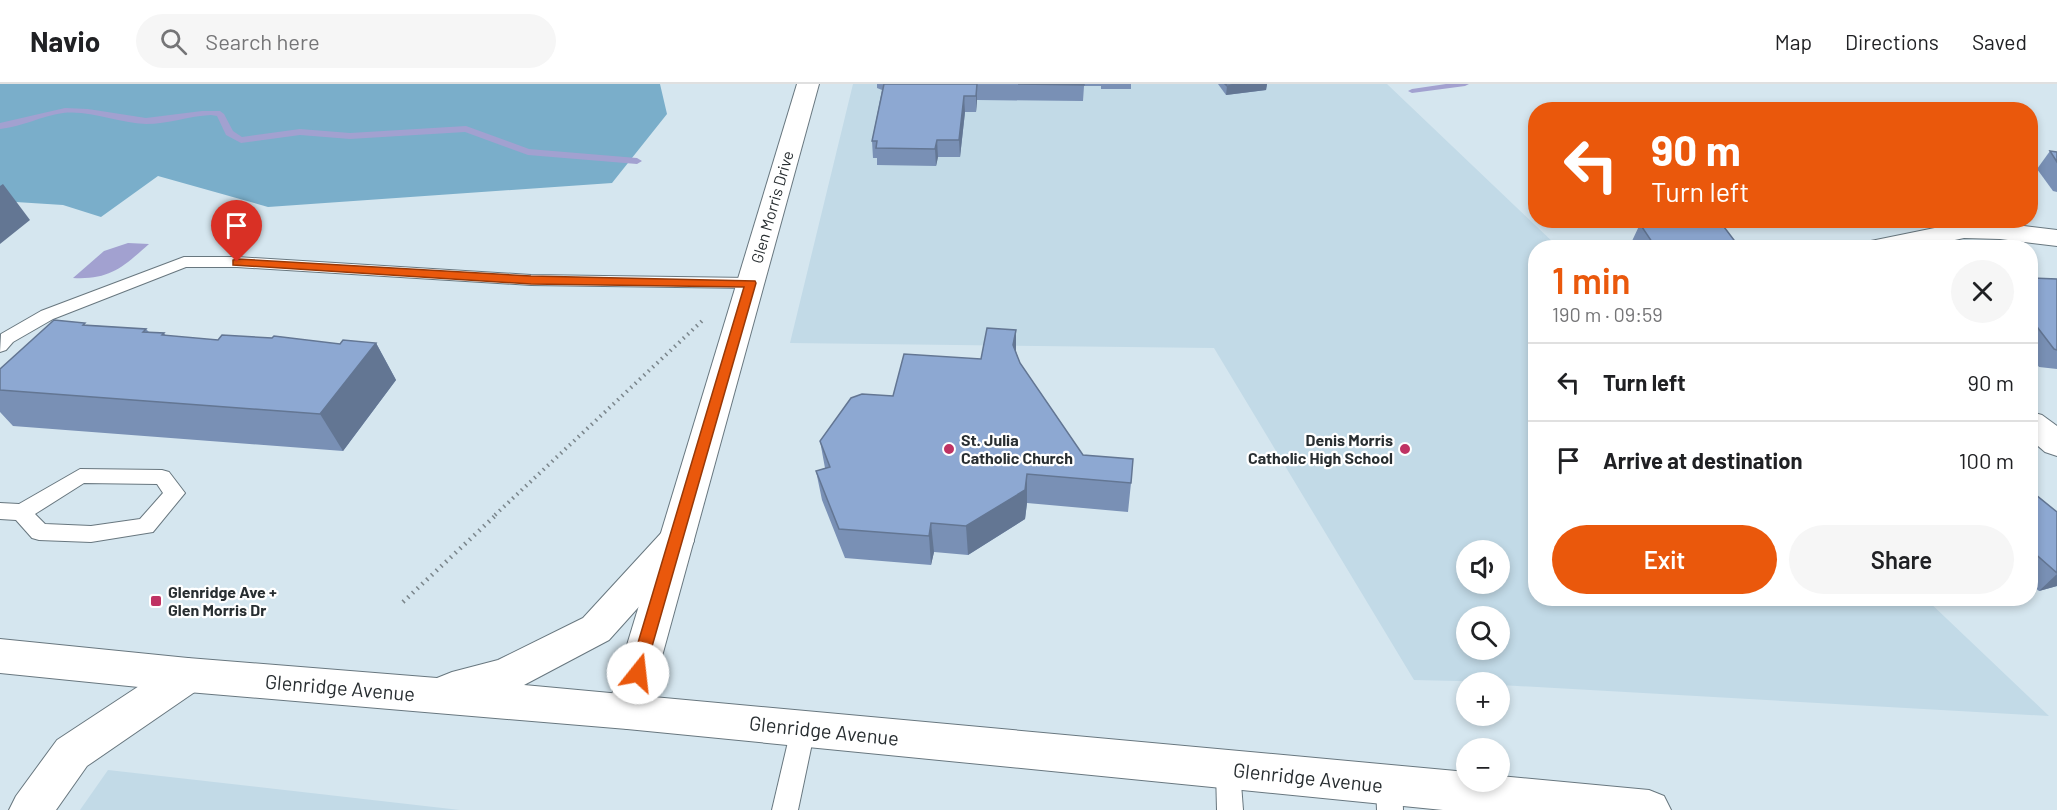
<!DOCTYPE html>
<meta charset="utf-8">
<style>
body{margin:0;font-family:Barlow,sans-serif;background:#f6f6f6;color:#202124;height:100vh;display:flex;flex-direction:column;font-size:22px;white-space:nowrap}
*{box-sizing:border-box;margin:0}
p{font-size:20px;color:#757577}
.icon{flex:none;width:33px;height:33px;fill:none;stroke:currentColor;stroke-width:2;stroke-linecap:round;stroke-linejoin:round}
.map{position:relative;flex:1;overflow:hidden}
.side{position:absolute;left:1528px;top:156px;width:510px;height:366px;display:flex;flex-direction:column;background:#fff;border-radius:24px;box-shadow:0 3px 9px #0003}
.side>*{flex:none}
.guide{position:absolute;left:1528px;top:18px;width:510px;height:126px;border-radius:24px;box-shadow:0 3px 9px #0003;background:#ea580c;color:#fff;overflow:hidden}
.controls{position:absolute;left:1456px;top:456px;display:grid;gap:12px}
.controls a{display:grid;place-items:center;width:54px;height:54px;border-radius:50%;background:#fff;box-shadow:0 3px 9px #0003;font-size:30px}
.pin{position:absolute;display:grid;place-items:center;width:51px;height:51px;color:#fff;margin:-62px -26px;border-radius:50% 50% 50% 0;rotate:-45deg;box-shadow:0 0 6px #0007}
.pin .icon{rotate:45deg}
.me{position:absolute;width:66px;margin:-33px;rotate:16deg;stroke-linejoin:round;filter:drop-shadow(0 0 4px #0008)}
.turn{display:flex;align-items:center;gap:21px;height:126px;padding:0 24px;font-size:27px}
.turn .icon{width:78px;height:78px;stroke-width:2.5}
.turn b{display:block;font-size:42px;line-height:51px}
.round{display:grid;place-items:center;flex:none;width:63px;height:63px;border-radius:32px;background:#f6f6f6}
.headline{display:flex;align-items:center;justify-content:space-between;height:102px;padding:0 24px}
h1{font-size:36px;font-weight:600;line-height:45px;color:#ea580c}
.action{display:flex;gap:12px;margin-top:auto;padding:12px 24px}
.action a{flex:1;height:69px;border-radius:36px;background:#ea580c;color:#fff;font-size:24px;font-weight:600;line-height:69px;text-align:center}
.action a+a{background:#f6f6f6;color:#202124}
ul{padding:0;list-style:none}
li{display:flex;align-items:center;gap:18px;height:78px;padding:0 24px;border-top:2px solid #e0e0e0}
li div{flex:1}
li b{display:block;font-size:22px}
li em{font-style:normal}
header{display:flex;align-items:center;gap:36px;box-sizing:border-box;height:84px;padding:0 30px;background:#fff;border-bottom:2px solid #e0e0e0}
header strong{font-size:28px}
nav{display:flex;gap:33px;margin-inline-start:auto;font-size:21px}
.search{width:420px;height:54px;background:#f6f6f6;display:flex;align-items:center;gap:15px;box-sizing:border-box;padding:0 21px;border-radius:33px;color:#757577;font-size:22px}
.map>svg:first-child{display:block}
</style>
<header>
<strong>Navio</strong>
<div class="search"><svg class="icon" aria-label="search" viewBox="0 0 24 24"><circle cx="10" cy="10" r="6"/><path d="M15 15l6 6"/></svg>Search here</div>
<nav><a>Map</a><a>Directions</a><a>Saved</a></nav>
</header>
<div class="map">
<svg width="2057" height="726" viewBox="0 0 2057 726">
<rect width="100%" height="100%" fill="#d5e6ef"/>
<!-- built -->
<g fill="#c2dae7" fill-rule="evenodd">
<path d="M853 0H1387L1558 163 1536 164V514L1926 515 2049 632 1500 601V598L1414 596 1214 264 790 259ZM1467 466H1500V500H1467ZM1467 532H1500V566H1467Z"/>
<polygon points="108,686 460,726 80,726"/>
</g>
<!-- forest -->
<polygon fill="#7aaeca" points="0,0 660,0 667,30 612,99 268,123 158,92 101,133 63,121 0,117"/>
<!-- water -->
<path fill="#a2a1d0" d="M128 159 149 160C123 183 110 196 73 194L104 167Z"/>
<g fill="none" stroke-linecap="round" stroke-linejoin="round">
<!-- stream -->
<g fill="#a2a1d0" fill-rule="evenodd">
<polygon points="1446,0 1469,0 1465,2 1412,9 1408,7 1412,5"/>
<path d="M65 24 88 25 146 34 202 27H220L224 30 233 47 242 53 300 45 350 49 466 42 529 65 637 74 642 77 637 80 528 71 465 48 350 55 300 51 241 59 226 51 217 32 211 31C189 32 168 40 146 40 118 39 91 26 63 29 41 32 22 43 0 45V39Z"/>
</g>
<defs>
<g id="service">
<polygon points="184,173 237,173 531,191 750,194 756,195 758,199 756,203 750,204 531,201 237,183 186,183 53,235 13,258 6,266 0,268 1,250 41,227"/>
<path d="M80 385 162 386 169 388 185 409 153 448 91 458 39 456 32 454 16 436 0 435V419L19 420ZM84 399 157 400 163 409 140 435 91 442 45 440 35 430Z"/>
<polygon points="803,634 812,637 815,645 798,726 772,726 791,645 794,637"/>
<polygon points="1228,675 1237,678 1240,686 1243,726 1217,726 1216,686 1219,678"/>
<polygon points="1389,689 1398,693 1402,701 1403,726 1377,726 1376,701 1380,693"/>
</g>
<g id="minor">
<polygon points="797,0 819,0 647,627 641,640 627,645 613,640 607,627"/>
<polygon points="1964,138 2000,139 2057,146 2057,162 2000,155 1964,154 1918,164 1863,164 1866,158"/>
<polygon points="2031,328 2042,331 2057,342 2057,372 2045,368 2031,356"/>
<polygon points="188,574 202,579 208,591 202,603 87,682 56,726 9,726 16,712 57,656 174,579"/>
</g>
<polygon id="secondary" points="676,443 689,447 694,457 689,467 609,556 524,601 1467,688 1467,698 1500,698 1500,692 1649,706 1664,712 1671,726 1443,726 627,645 188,608 0,589 0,555 188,574 437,594 452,588 498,576 583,534 663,447"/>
</defs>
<!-- service casing -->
<use href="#service" stroke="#68777f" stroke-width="2"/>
<!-- minor casing -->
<use href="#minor" stroke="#68777f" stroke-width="2"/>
<!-- secondary casing -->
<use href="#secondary" stroke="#68777f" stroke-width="2"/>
<!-- path-far1 -->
<polyline stroke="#7b868c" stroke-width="4" stroke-dasharray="1.5 4.5" stroke-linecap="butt" points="495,431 702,237"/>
<!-- path -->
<polyline stroke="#7b868c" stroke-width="4.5" stroke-dasharray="1.5 5" stroke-linecap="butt" points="403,518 497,430"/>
<!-- service -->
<use href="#service" fill="#fff" fill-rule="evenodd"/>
<!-- minor -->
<use href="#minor" fill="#fff" fill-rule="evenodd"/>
<!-- secondary -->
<use href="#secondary" fill="#fff" fill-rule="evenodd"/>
</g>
<!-- wall -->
<g fill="#7990b5">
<polygon points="877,0 1131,0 1131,5 1101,5 1101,2 1084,2 1083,17 977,16 976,28 965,28 960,73 938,73 936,82 877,81 877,74 873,74 872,57 882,6 877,4"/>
<polygon points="1218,0 1267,0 1266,6 1226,11"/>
<polygon points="2050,67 2057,68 2057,108 2053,107 2037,85"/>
<polygon points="1639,136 1675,136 1674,139 1669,137 1668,139 1737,160 1735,164 1636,164 1632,157 1640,140 1648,139"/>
<polygon points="2031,194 2057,195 2057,285 2039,283 2031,273"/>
<polygon points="87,241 146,245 149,248 164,249 166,252 218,256 340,260 376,259 396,296 343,367 13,342 0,328 0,285"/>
<polygon points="1016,246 1016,268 1020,279 1083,371 1131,399 1128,428 1027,419 1025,435 968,471 934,468 931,481 845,474 822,416 816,387 825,384 820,357 893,312 981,275"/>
<polygon points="2031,407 2057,428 2057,502 2039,507 2031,500"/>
</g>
<!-- shaded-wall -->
<g fill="#637693">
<polygon points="977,0 977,16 976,28 976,12"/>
<polygon points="1247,0 1267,0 1266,6 1226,11 1227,2"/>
<polygon points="964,12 965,28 960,73 959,56"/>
<polygon points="937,56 938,73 936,82 935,65"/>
<polygon points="3,100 30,136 0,160 0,102"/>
<polygon points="1016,246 1016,275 1013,261"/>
<polygon points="376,259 396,296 343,367 320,330"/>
<polygon points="1027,390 1027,419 1025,435 968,471 966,442"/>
<polygon points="931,439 934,468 931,481 929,452"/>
<polygon points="2057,490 2057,502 2039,507"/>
</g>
<!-- building -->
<g fill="#8da8d2" stroke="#637693" stroke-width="1.5">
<polygon points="884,0 977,0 976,12 964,12 959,56 937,56 935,65 876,64 877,57 872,57"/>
<polygon points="1018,0 1084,0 1084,1"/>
<polygon points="1225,0 1247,0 1227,2"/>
<polygon points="2050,67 2057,68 2057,78"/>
<polygon points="1721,139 1737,160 1732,160 1734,164 1656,164 1640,140"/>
<polygon points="2031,194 2057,195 2057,266 2054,265 2031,235"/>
<polygon points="54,236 85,239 83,241 146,245 143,248 164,249 162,251 218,256 222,251 272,254 274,252 340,260 343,256 376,259 320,330 0,306 0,285"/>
<polygon points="987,244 1016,246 1013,261 1020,279 1083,371 1133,375 1131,399 1027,390 1025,406 966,442 931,439 929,452 839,445 816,387 830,383 820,357 851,314 862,310 893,312 904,270 981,275"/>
<polygon points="2031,407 2057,428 2057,489 2031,466"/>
</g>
<!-- route -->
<polygon fill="#ea580c" stroke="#983908" stroke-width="1.5" points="237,175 531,192 755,197 756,199 643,594 638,596 632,594 629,589 744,203 531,200 233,181 233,176"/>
<!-- markers -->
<g fill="#bf3263" stroke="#fff" stroke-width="2">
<circle cx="949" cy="365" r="6"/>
<circle cx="1405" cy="365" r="6"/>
<rect x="150" y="511" width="12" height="12" rx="3"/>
</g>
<g text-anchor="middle" stroke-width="4.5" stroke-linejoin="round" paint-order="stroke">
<!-- street labels -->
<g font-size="16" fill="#282e31" stroke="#fff">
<text transform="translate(772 123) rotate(-74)" y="6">Glen Morris Drive</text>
</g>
<!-- poi labels -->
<g font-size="16" font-weight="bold" fill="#282e31" stroke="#fff" text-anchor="start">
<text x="961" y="362">St. Julia<tspan x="961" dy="18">Catholic Church</tspan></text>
<text x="1393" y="362" text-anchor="end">Denis Morris<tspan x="1393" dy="18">Catholic High School</tspan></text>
<text x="168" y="514">Glenridge Ave +<tspan x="168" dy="18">Glen Morris Dr</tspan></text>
</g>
<!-- near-street labels -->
<g font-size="20" fill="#282e31" stroke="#fff">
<text transform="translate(340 604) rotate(5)" y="7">Glenridge Avenue</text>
<text transform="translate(824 647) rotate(6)" y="7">Glenridge Avenue</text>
<text transform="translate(1308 694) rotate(6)" y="7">Glenridge Avenue</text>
</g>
</g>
</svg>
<div class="controls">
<a><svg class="icon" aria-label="sound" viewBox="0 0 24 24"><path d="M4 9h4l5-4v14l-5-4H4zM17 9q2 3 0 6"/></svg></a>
<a><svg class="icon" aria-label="search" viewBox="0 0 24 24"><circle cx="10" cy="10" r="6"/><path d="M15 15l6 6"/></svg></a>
<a>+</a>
<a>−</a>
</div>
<div class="pin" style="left:237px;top:178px;background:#d93025"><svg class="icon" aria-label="arrive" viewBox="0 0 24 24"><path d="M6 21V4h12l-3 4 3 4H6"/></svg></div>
<svg class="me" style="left:638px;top:589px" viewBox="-20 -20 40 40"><circle r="19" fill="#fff"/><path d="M0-13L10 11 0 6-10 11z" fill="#ea580c"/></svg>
<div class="guide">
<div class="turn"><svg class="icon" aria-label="left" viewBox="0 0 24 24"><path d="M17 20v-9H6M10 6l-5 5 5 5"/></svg><div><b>90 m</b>Turn left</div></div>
</div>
<section class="side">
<div class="headline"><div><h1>1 min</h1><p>190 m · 09:59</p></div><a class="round"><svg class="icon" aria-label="close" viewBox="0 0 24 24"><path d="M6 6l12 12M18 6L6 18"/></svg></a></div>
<ul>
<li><svg class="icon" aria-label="left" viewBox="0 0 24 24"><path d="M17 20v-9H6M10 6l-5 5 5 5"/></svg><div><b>Turn left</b></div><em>90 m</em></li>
<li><svg class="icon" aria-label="arrive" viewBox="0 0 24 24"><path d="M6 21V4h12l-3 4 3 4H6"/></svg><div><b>Arrive at destination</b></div><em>100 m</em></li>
</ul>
<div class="action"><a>Exit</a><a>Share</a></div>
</section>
</div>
